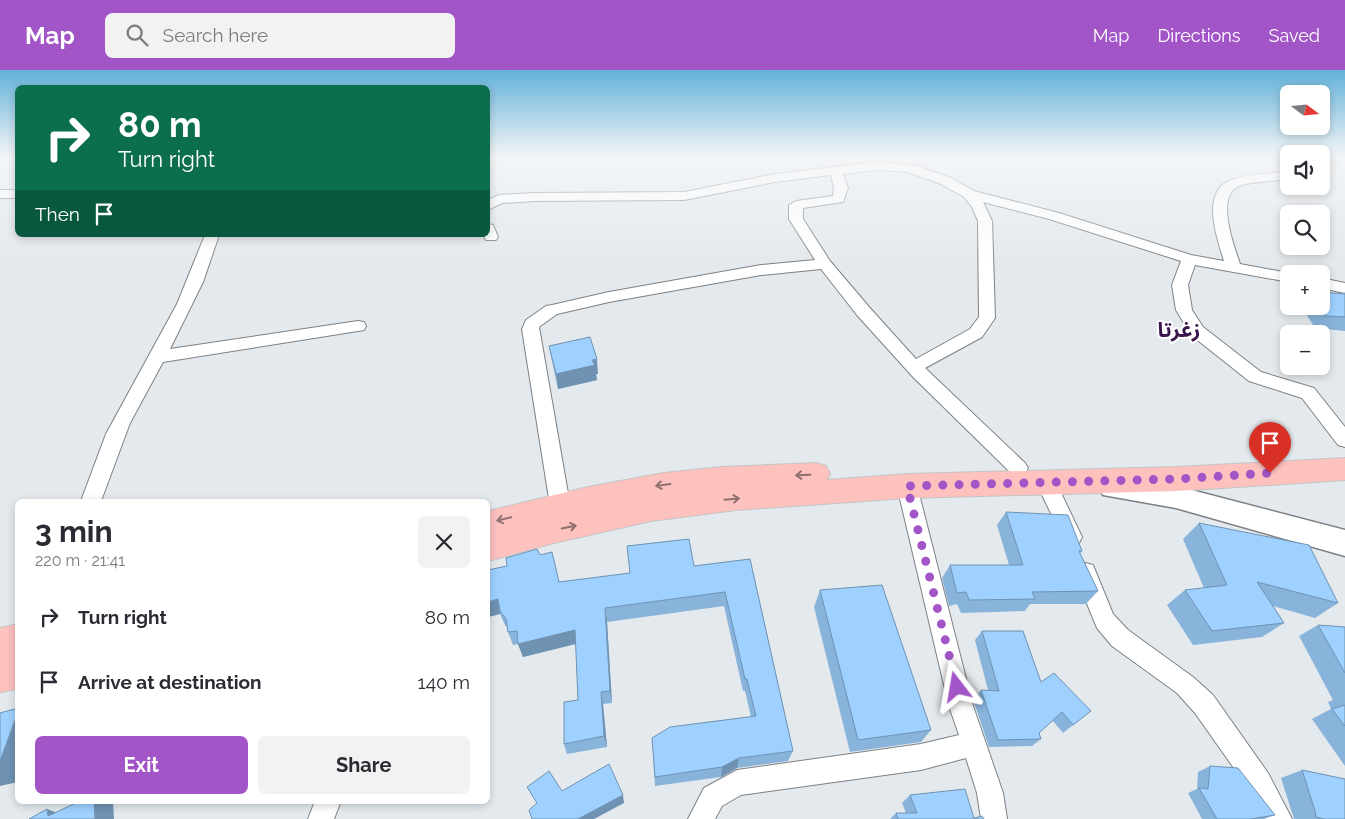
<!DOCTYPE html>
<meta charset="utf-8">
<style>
body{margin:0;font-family:Raleway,"Noto Sans Arabic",sans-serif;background:#f2f2f3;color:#2b2b33;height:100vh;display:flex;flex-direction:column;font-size:19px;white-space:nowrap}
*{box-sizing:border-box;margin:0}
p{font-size:16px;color:#7c7c81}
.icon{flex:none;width:28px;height:28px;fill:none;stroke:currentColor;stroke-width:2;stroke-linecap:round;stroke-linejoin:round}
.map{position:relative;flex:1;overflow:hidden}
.side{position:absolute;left:15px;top:429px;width:475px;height:305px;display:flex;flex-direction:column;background:#fff;border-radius:8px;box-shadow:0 2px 8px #0003}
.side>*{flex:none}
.top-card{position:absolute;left:15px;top:15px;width:475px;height:152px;border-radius:8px;box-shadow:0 2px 8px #0003;background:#0b6e4f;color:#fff;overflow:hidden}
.needle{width:32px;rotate:106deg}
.controls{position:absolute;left:1280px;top:15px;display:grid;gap:10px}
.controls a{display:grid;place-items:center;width:50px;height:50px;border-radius:8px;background:#fff;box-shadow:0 2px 8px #0003;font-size:25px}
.pin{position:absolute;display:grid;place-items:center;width:42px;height:42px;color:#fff;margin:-51px -21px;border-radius:50% 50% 50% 0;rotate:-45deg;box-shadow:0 0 5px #0007}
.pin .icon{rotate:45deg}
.me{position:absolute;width:55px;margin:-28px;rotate:346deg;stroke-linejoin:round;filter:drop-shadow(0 0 4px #0008)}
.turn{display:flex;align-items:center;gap:18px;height:105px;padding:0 20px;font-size:22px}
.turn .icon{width:65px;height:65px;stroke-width:2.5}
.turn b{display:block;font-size:35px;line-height:42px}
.then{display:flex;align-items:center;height:48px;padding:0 20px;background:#0003;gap:10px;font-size:19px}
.round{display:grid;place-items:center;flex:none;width:52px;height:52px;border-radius:8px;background:#f2f2f3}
.headline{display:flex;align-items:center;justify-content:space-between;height:85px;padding:0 20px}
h1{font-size:30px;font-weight:700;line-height:38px}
.button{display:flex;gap:10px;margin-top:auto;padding:10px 20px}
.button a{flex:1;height:58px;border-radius:8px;background:#a255c7;color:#fff;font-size:20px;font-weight:700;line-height:58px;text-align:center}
.button a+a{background:#f2f2f3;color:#2b2b33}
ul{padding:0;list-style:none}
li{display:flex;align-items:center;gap:15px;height:65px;padding:0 20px}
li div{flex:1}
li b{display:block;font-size:19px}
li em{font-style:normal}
header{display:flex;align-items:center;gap:30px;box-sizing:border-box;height:70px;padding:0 25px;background:#a255c7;color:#fff}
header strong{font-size:24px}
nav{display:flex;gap:28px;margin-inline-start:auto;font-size:18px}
.search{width:350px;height:45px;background:#f2f2f3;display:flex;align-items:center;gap:12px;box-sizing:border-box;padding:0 18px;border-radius:8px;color:#7c7c81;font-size:19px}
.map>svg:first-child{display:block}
</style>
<header>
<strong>Map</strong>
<div class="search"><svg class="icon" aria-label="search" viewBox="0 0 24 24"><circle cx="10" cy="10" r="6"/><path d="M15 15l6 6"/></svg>Search here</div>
<nav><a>Map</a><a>Directions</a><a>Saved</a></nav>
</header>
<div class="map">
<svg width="1345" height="749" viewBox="0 0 1345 749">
<rect width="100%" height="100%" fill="#e4e9ed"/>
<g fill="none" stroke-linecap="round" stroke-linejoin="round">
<defs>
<g id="street">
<polygon points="1321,87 1341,87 1340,90 1321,94"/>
<path d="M874 92 914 95 951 108 974 121 1059 143 1191 185 1224 191C1217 168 1200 122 1231 110 1249 103 1270 105 1289 100V108C1273 112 1257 111 1242 115 1213 123 1234 175 1240 194L1294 204H1289V212L1195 195 1188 215 1192 240 1203 257 1261 302 1314 318 1345 357V377L1338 375 1302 328 1249 311 1191 265 1176 240 1172 215 1181 191 1049 149 983 132 992 151 995 248 982 267 925 298 1025 393 1028 398 1025 403 1018 406 1011 403 913 307 857 245 821 199 761 205 609 232 557 244 539 257 570 435 567 441 560 443 553 441 550 435 522 259 526 250 546 236 552 235 609 222 761 195 815 190 789 149V135L796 131 833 126 834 118 831 105 775 112 684 130 534 131 502 133 488 140V130L499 125 534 123 684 122 775 104ZM874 100 908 102 941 114 964 127 972 137 978 151 979 247 970 259 916 289 869 237 830 191 803 149V138L843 132 848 118 843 104Z"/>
<rect x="0" y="120" width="18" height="8"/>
<polygon points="488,154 493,155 498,167 496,170 486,170 483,165 488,165"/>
<polygon points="205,165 219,165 203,212 170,279 358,251 364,252 366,256 364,260 358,261 163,292 130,353 101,431 81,431 106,364 177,234"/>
<polygon points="1321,208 1345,213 1345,223 1321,218"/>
<polygon points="1046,404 1053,406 1082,467 1079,473 1072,476 1065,473 1062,467 1036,412 1039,406"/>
<polygon points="907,408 914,410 917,416 973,636 1003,723 1007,749 981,749 977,723 966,688 921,700 741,725 722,736 715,749 688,749 704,718 737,700 921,674 959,665 949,636 897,416 900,410"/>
<polygon points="1085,493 1093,495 1113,544 1128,560 1193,607 1213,625 1268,703 1292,749 1265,749 1250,721 1195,643 1177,623 1112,576 1097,558 1074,502 1077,495"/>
<polygon points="315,731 341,731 334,749 308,749"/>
</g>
<polygon id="secondary" points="1113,406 1176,416 1345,460 1345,486 1176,438 1103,425 1099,417 1103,409"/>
<g id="primary">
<polygon points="1345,388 1345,410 1176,421 907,428 736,440 651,451 554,473 488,491 488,441 588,417 664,403 722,397 816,393 826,396 830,404 827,410 907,404 1176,397"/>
<polygon points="18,554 18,619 0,622 0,558"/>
</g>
</defs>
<!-- street casing -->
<use href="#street" stroke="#7d8185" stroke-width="2"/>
<!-- secondary casing -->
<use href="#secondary" stroke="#7d8185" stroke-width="3"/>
<!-- primary casing -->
<use href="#primary" stroke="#c4c5c5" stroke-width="2"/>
<!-- street -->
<use href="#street" fill="#fff" fill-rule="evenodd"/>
<!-- secondary -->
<use href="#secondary" fill="#fff" fill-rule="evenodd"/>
<!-- primary -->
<use href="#primary" fill="#fdc1be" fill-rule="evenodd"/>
</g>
<!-- wall -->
<g fill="#88b4db">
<polygon points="1345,222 1345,261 1315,258 1301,236 1321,236 1343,224"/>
<polygon points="549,276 598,304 596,304 597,310 558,319 552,291"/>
<polygon points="1006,442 1082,481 1080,483 1098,521 1086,534 1030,534 1025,541 961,543 957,534 949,536 942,508 950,495 1009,495 997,455"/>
<polygon points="1199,453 1338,533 1315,548 1273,536 1284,553 1262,567 1193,575 1167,535 1185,520 1204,518 1183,469"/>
<polygon points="540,485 559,512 750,489 793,681 788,691 737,698 721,707 655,716 652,668 751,647 745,621 743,621 724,536 607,552 612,633 603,634 607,677 567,684 564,674 578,630 576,574 523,587 518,574 513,575 508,562 507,557 505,555 500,544 488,547 488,500 507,496"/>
<polygon points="820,520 931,660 921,672 850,682 814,537"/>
<polygon points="1318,555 1345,557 1345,696 1312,649 1331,639 1328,632 1333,630 1299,566"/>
<polygon points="982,561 1041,612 1091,641 1063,663 1052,650 1039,663 1041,669 1032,676 989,677 973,629 981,620 988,620 975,570"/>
<polygon points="1210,696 1275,745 1264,749 1202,749 1188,723 1197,719 1198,702"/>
<polygon points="1302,700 1345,749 1294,749 1281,708"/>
<polygon points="910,725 974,748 984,749 890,749 896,743 906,743 902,733"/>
</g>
<!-- shaded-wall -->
<g fill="#6f92b2">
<polygon points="597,289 598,304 596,304 597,310 558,319 556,304"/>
<polygon points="498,529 500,544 488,547 488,532"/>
<polygon points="605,538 607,552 612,633 610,621"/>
<polygon points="575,560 579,573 523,587 518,574"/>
<polygon points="601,622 603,634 607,677 604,666"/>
<polygon points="18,642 18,712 0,716 0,691"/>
<polygon points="739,688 737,698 721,707 722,697"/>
<polygon points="623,725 624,733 594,749 578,749"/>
<polygon points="94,731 109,731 113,733 114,749 95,749"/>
<polygon points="47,739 68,747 48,746"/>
</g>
<!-- building -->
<g fill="#9ed1ff" stroke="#6f92b2">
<polygon points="1321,222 1345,224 1345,247 1326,246 1320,236 1321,236"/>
<polygon points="590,267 597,289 592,290 595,295 556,304 549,276"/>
<polygon points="1006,442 1068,445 1082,481 1079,481 1098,521 1032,522 1035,529 969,530 966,522 957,523 950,495 1023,495"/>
<polygon points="1199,453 1309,475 1338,533 1257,512 1284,553 1212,561 1185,520 1227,515"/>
<polygon points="689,469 694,496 750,489 793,681 739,688 722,697 655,707 652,668 670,657 756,646 747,609 745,609 725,522 605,538 610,621 601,622 604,666 564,674 564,632 578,630 575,560 518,574 517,561 508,562 506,549 500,541 498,529 488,532 488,500 507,496 506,488 537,479 540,485 552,482 559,512 630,503 627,476"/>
<polygon points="882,515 931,660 858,670 820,520"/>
<polygon points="1318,555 1345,557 1345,603"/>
<polygon points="982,561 1023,561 1041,612 1054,603 1091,641 1073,655 1062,642 1039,663 1041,669 998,670 981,620 999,621"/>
<polygon points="1345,635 1345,656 1332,639"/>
<polygon points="18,638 18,642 0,691 0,643"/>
<polygon points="609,694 623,725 578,749 532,749 529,740 537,733 527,717 549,701 562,721"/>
<polygon points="1210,696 1238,698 1275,745 1251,749 1217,749 1199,718 1208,719"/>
<polygon points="1302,700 1345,709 1345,749 1325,749 1316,747 1315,741"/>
<polygon points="965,719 974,748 982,746 984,749 898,749 896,743 917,743 910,725"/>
<polygon points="80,731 94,731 95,749 29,749 47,739 48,746"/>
</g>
<!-- one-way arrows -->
<defs><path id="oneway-shaft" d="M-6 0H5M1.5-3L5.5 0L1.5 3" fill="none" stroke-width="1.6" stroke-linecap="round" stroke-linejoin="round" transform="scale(1.25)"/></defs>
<g stroke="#90706e">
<use href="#oneway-shaft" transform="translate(803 405) rotate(178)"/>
<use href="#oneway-shaft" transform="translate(663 415) rotate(172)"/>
<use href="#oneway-shaft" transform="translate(732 429) rotate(-5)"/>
<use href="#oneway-shaft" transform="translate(504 449) rotate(166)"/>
<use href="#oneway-shaft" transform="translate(569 457) rotate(-12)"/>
</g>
<!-- sky -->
<linearGradient id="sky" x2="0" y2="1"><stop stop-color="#62b1d9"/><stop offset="0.45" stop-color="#f3f5f7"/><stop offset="1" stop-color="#f3f5f7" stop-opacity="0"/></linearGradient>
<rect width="1345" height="192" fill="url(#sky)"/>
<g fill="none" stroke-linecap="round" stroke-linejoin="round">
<!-- route -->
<polyline stroke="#a255c7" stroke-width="9" stroke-dasharray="0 16.2" points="957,617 907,416 1176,409 1270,403"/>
</g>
<g text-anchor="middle" stroke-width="4" stroke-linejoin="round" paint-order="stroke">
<!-- district labels -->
<g font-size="21" font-weight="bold" fill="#3b154b" stroke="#fff">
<text x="1179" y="267">زغرتا</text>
</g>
</g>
</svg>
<div class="controls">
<a><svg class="needle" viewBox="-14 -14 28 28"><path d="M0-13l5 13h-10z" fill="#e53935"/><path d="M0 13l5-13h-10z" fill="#7c7c81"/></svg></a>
<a><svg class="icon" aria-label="sound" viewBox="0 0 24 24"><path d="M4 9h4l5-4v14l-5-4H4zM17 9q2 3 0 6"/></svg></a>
<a><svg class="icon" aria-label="search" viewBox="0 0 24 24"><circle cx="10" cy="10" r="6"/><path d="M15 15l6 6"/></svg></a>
<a>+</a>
<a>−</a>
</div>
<div class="pin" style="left:1270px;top:403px;background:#d93025"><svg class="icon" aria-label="arrive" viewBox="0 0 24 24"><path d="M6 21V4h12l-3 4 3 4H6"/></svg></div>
<svg class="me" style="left:957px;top:617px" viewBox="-20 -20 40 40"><path d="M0-17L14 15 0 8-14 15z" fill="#a255c7" stroke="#fff" stroke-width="4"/></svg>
<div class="top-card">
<div class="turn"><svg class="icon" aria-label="right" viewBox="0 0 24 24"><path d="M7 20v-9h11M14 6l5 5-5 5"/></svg><div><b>80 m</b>Turn right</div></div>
<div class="then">Then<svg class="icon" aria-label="arrive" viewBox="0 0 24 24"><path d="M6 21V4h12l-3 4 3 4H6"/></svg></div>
</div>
<section class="side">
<div class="headline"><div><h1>3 min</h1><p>220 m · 21:41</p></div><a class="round"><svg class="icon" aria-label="close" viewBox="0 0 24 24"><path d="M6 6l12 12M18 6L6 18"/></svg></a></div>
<ul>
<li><svg class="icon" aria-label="right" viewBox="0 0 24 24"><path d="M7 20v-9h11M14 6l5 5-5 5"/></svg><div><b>Turn right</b></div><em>80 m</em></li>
<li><svg class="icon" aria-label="arrive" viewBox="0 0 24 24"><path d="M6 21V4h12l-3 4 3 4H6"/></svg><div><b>Arrive at destination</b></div><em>140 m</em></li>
</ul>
<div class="button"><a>Exit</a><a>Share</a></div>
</section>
</div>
